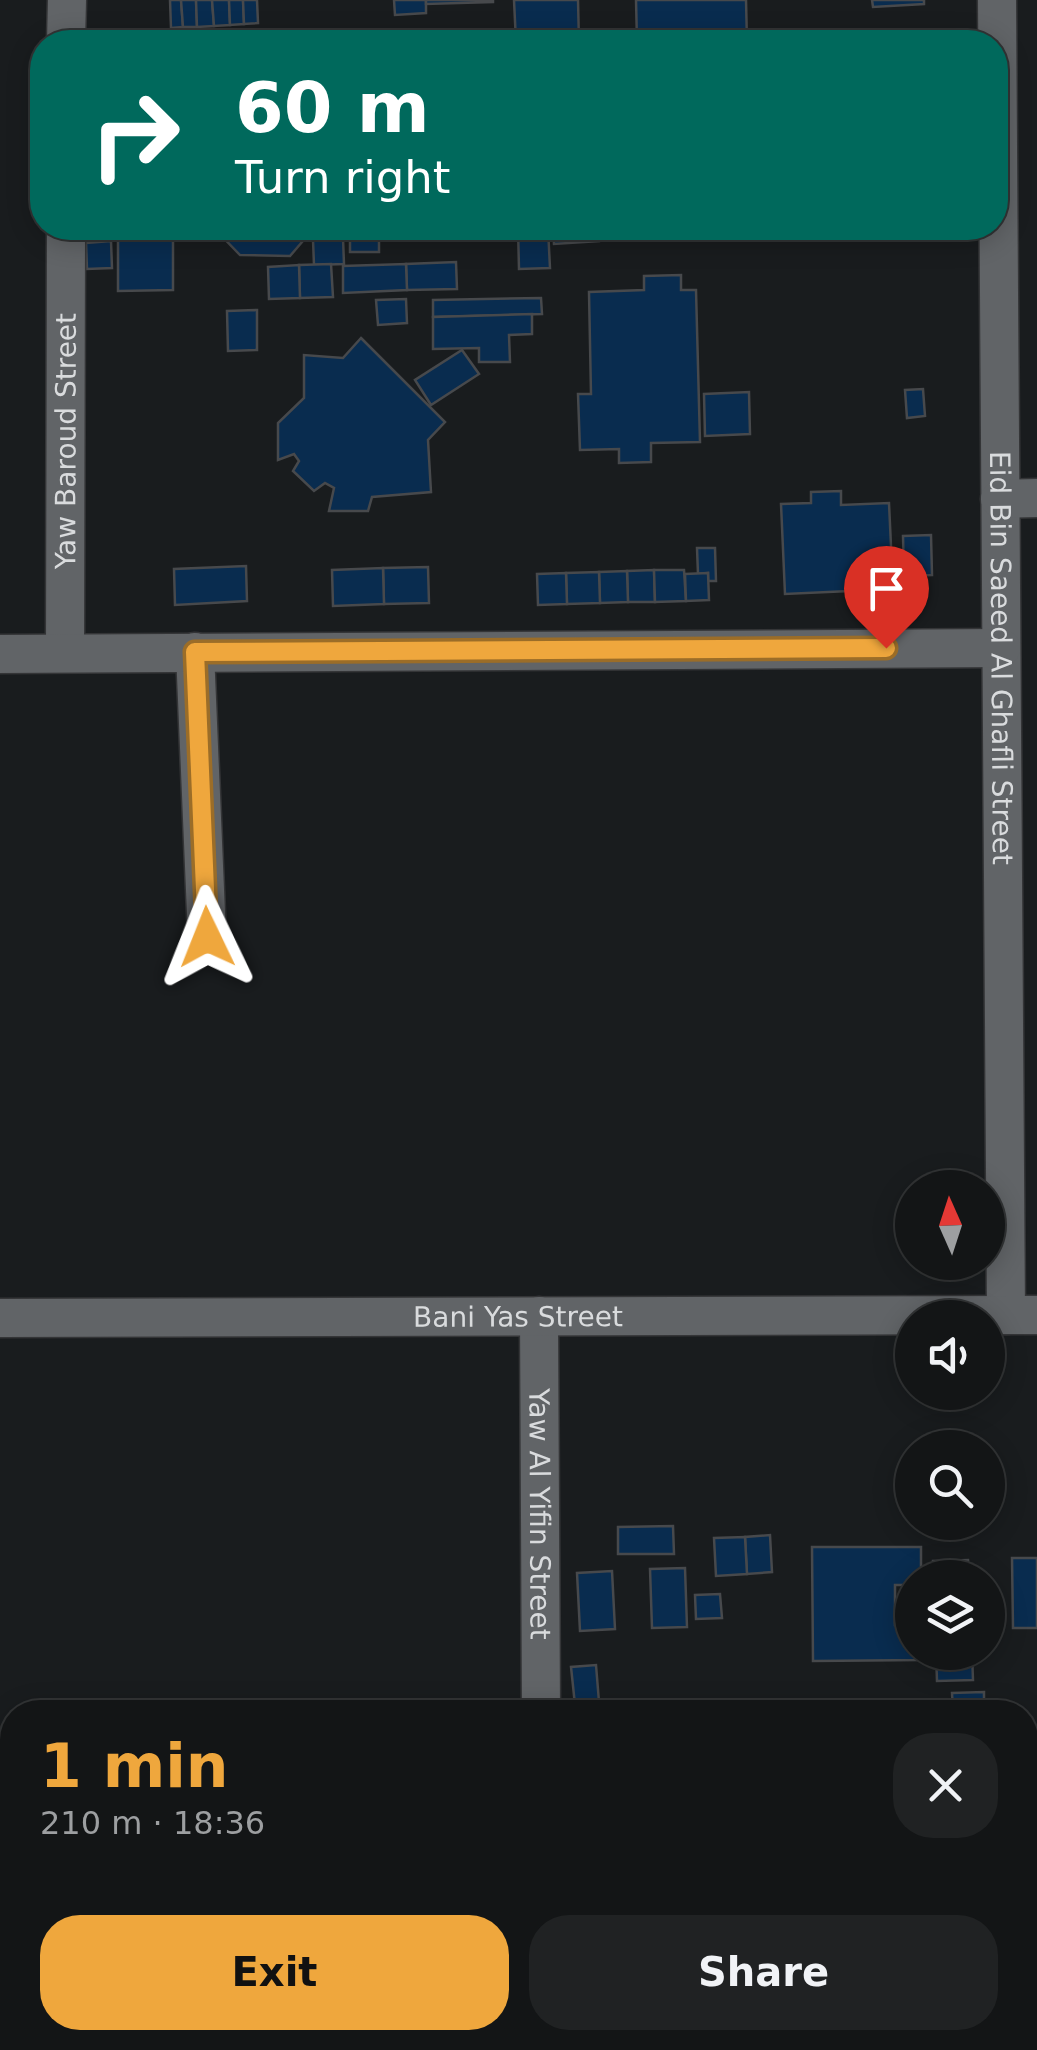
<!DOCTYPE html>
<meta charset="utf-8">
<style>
body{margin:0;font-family:"DejaVu Sans",sans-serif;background:#202223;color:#f1f3f6;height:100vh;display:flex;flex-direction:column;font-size:38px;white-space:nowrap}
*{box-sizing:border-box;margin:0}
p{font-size:32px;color:#9d9fa1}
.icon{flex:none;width:55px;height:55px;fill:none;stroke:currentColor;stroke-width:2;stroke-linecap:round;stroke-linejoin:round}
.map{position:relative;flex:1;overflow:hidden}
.panel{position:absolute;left:0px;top:1700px;width:1038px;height:350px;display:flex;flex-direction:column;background:#131516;border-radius:40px 40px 0 0;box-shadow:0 5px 25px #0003,0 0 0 2px #323435}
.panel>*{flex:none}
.hud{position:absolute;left:30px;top:30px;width:978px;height:210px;border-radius:40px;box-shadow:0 5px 25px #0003,0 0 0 2px #323435;background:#00695c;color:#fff;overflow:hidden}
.needle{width:65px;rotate:357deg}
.tools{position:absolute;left:895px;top:1170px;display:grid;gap:20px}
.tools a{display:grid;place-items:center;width:110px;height:110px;border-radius:50%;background:#131516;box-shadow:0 5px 25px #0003,0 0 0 2px #323435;font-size:50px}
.pin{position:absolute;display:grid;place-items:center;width:85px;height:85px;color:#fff;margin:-102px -42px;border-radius:50% 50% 50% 0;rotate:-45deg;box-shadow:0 0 10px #0007}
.pin .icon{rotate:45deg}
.me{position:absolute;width:110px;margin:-55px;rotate:358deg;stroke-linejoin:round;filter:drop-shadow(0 0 8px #0008)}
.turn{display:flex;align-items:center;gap:35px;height:210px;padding:0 40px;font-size:45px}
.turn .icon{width:130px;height:130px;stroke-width:2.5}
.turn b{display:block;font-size:70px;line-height:85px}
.round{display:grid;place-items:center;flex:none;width:105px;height:105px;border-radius:40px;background:#202223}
.head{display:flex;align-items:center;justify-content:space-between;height:170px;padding:0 40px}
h1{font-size:60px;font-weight:800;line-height:75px;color:#efa73d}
.button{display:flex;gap:20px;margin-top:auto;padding:20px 40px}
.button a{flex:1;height:115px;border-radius:40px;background:#efa73d;color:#111;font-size:40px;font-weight:800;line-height:115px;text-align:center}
.button a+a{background:#202223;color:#f1f3f6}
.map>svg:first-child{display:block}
</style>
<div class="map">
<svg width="1037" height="2050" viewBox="0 0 1037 2050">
<rect width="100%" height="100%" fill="#191c1e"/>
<!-- building -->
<g fill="#092c4f" stroke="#47494c" stroke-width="2.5">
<polygon points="170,0 181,0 183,27 171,28"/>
<polygon points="181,0 196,0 197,27 183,27"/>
<polygon points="196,0 212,0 214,26 197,27"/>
<polygon points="212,0 229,0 230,25 214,26"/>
<polygon points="229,0 243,0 244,24 230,25"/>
<polygon points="243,0 257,0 258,23 244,24"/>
<polygon points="394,0 426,0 426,13 395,15"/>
<polygon points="426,0 493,0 493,2 426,4"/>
<polygon points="514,0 578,0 579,42 516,42"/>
<polygon points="636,0 746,0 747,42 637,42"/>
<polygon points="872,0 924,0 924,4 873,7"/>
<polygon points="239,33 239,42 135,42 135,37"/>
<polygon points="118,228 173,228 173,290 118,291"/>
<polygon points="214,228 314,228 290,256 240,255"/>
<rect x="350" y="228" width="29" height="24"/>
<polygon points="518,228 548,228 550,268 519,269"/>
<polygon points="553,228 598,228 599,241 554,244"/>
<polygon points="343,238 344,264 314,265 313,240"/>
<polygon points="111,241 112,268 87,269 86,243"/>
<polygon points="456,262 457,289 407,290 406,264"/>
<polygon points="331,264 333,297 300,298 299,265"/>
<polygon points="406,264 407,290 343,293 343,266"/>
<polygon points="299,265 300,298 269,299 268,267"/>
<polygon points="681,275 681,290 696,290 700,442 651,443 651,462 619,463 619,449 580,450 578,394 591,394 589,292 644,290 644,276"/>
<polygon points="541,298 542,314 433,317 433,300"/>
<polygon points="406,299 407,323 378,325 376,300"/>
<polygon points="257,310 257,350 228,351 227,311"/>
<polygon points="532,314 532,334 509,335 510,362 479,362 479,348 433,349 433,317"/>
<polygon points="361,338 445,422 428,440 431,492 372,497 368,511 329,511 334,488 325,483 314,491 293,471 299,461 294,454 278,460 278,423 304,398 304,355 343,358"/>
<polygon points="462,350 479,374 431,405 415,380"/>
<polygon points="923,389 925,416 907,418 905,390"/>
<polygon points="749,392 750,434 705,436 704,394"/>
<polygon points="841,491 841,505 889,503 893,589 785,594 781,504 811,503 811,492"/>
<polygon points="931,535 932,575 904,576 903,536"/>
<polygon points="697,548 715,548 716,581 708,581 708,573 698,574"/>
<polygon points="246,566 247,601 175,605 174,569"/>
<polygon points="428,567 429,603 384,604 383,568"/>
<polygon points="383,568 384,604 333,606 332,570"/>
<polygon points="654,570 655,602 628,602 627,571"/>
<polygon points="654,570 684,570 686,601 655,602"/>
<polygon points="627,571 628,602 600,603 599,572"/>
<polygon points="599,572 600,603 567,604 566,573"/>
<polygon points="566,573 567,604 538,605 537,574"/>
<polygon points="708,573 709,600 686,601 685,574"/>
<polygon points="673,1526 674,1554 618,1554 618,1527"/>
<polygon points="770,1535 772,1572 747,1574 745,1537"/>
<polygon points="745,1537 747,1574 716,1576 714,1538"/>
<polygon points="812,1547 921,1547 921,1578 912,1578 912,1585 895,1585 895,1625 912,1624 912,1652 922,1652 922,1660 813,1661"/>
<polygon points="1012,1558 1037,1558 1037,1628 1013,1628"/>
<polygon points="968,1560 969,1578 933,1578 933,1561"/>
<polygon points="685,1568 687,1627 652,1628 650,1569"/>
<polygon points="612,1571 615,1629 580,1631 577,1573"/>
<polygon points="720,1594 722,1618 696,1619 695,1595"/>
<polygon points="936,1652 972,1652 973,1680 937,1681"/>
<polygon points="596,1665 599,1702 575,1705 571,1667"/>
<polygon points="984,1692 984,1712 953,1712 952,1693"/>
<polygon points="599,1702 600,1712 576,1712 575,1705"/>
</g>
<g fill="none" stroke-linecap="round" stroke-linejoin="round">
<defs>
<g id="lane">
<polyline points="0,1982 12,1982"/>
<polyline points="147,2038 147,2050"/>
</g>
<g id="street">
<path id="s1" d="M997 0 1006 1315"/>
<polyline points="66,42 67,0"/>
<polyline points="1000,499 1037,498"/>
<polyline points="195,652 207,937"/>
<path id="s2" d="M65 653 66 228"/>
<polyline points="0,654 1001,648"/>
<path id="s3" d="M539 1316 541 1712"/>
<path id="s4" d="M0 1318 1037 1315"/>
<polyline points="542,2038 542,2050"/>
</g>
</defs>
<!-- lane casing -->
<use href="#lane" stroke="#343537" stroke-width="21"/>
<!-- street casing -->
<use href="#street" stroke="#343537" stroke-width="41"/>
<!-- lane -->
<use href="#lane" stroke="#616467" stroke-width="18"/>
<!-- street -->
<use href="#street" stroke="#616467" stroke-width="38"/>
</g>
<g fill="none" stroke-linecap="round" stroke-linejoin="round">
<defs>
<polyline id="route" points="207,937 195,652 886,648"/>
</defs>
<!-- route casing -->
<use href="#route" stroke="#9b6d28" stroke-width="25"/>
<!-- route -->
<use href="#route" stroke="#efa73d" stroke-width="18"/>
</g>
<g text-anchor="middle" stroke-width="8" stroke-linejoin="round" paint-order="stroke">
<!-- street labels -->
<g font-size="28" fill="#d9dbdd" stroke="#191c1e">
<text dy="10" stroke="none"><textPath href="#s2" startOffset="212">Yaw Baroud Street</textPath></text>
<text dy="10" stroke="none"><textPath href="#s1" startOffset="658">Eid Bin Saeed Al Ghafli Street</textPath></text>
<text dy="10" stroke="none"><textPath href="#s4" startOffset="518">Bani Yas Street</textPath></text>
<text dy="10" stroke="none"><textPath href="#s3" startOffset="198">Yaw Al Yifin Street</textPath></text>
</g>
</g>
</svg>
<div class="tools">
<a><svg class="needle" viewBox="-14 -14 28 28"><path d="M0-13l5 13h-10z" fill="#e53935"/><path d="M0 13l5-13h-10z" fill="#9d9fa1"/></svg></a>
<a><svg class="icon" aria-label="sound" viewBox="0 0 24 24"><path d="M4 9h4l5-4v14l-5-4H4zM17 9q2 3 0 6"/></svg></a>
<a><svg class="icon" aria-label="search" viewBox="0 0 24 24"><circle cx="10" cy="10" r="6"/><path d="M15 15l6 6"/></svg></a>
<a><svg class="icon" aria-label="layers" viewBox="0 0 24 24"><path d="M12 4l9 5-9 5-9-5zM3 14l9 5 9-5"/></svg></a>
</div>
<div class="pin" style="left:886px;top:648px;background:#d93025"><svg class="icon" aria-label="arrive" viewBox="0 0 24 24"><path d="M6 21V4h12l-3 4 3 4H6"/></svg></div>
<svg class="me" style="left:207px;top:937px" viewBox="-20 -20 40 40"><path d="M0-17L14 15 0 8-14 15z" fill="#efa73d" stroke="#fff" stroke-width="4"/></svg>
<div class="hud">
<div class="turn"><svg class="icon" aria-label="right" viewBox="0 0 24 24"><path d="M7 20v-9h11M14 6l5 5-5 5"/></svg><div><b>60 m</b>Turn right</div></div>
</div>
<section class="panel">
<div class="head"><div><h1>1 min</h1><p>210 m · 18:36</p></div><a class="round"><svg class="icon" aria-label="close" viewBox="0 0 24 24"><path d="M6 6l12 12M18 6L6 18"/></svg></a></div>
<div class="button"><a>Exit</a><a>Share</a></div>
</section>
</div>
